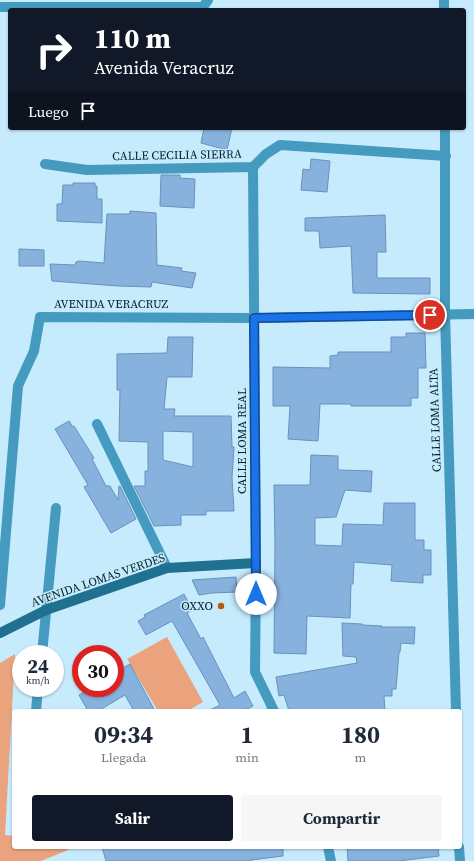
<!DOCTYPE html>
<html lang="es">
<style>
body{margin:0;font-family:"Source Serif 4",serif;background:#f6f6f7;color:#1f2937;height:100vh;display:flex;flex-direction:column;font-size:15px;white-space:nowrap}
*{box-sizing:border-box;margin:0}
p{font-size:13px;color:#747a83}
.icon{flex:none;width:22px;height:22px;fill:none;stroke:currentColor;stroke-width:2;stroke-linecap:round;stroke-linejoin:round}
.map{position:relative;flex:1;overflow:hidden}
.drawer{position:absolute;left:12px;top:709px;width:450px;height:140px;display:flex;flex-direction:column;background:#fff;border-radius:4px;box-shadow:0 1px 3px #0004}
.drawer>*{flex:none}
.guide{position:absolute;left:8px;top:8px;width:458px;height:122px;border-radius:4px;box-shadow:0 1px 3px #0004;background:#111827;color:#fff;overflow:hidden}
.speed{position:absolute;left:12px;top:645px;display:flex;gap:8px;font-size:20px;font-weight:700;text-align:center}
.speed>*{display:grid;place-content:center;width:52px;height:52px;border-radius:50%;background:#fff;box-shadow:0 1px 3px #0004;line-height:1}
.speed small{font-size:10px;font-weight:400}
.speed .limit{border:6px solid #d22;background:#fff;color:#111}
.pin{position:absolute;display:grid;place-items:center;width:34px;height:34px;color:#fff;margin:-17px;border:2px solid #fff;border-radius:50%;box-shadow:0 1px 4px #0007}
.me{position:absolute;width:44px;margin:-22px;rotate:0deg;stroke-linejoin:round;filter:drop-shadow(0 0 3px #0008)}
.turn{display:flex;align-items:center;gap:14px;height:84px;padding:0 20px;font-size:18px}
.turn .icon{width:52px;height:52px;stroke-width:2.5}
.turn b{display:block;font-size:28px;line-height:34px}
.then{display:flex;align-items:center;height:38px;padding:0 20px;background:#0003;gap:8px;font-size:15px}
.eta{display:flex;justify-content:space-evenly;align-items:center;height:68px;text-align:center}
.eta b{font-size:24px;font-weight:700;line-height:28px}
.primary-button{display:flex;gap:8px;margin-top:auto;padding:8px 20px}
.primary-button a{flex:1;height:46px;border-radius:4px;background:#111827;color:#fff;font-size:16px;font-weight:700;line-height:46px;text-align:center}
.primary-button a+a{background:#f6f6f7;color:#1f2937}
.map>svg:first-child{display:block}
</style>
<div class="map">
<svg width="474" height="861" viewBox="0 0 474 861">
<rect width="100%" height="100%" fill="#c5ebfd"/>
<!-- green -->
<g fill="#eaa37d">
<polygon points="167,637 203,702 187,711 158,711 127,659"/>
<polygon points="15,654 5,835 14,836 14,847 68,847 68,850 41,861 0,861 0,663"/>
</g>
<!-- building -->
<g fill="#88b2de" stroke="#6891bc" fill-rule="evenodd">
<polygon points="204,128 232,128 227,150 201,143"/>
<polygon points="311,159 330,161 327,192 301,190 303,169 310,170"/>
<polygon points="161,175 180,175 180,178 195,179 194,208 160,206"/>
<polygon points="73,183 95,183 95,186 97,186 97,199 102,199 102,223 57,221 57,204 62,204 63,185 73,185"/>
<polygon points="130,211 156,213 157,265 182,268 181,271 196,273 192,288 152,282 151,287 118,286 52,281 50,264 75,265 76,262 79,261 104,263 107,214 130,214"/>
<polygon points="385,215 386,252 377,252 377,278 430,278 430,294 353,293 351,246 320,248 319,231 305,231 305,218"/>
<polygon points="19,249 44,250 44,266 19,266"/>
<polygon points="406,333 425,333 426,368 418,368 418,398 411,398 411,406 351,406 351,404 320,404 318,441 288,439 290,406 273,406 273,367 330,368 330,356 338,355 338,352 391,352 391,337 406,337"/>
<path d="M168 337H193L192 377H167L164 409H175L174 416H231L232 447H234L232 477 234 511H206V515H181V525L154 526 134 486H145V471H148V442L119 441 120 390H117V354L167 353ZM163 431 193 432V467L163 460Z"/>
<polygon points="69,421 73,427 74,426 94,458 92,459 106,486 110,486 118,500 119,486 120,486 136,519 111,533 84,487 88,485 55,429"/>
<polygon points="311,455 338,456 338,470 372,471 371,492 345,490 336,517 315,518 315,545 342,546 343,524 383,525 384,503 415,503 415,540 424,540 424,550 431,550 431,575 423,575 423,583 391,581 392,565 354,562 353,584 351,584 350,618 307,616 306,654 274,653 275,542 274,485 310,485"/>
<polygon points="236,577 237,592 212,593 199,595 192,580"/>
<polygon points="184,594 192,610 187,613 201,639 203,637 234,698 245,691 253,706 243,711 208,711 220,705 172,621 146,635 138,621 145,617 144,615"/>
<polygon points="342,623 362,624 362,625 382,626 381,627 415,627 414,644 401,643 400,652 399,652 396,689 392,689 392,696 384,696 385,711 289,711 284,695 279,696 276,677 357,663 356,657 343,656"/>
<polygon points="130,664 155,711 134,711 125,695 98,711 88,711 79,695 92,688 115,688 115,681 119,679 115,672"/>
<polygon points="102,847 283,847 283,856 251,860 252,861 106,861"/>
<polygon points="347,847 438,847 439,856 399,861 348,861"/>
</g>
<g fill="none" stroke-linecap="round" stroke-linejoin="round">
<!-- street -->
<g stroke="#449abf" stroke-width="10">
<polyline points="444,0 444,10"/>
<polyline points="0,7 203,7 208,0"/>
<polyline points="445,128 445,314 456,711"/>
<polyline points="45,164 87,170 253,167 266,154 280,145 446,156"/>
<polyline points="253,167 256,563 255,672 274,711"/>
<polyline points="97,424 167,568"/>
<polyline points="0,605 18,386 34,351 40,317 254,318 474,314"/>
<polyline points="42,654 56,508"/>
<polyline points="36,711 38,688"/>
<polyline points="328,847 331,861"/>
<polyline points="459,847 460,861"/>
</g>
<!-- secondary -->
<polyline stroke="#207090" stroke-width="10" points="0,633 46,610 167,568 256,563"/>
</g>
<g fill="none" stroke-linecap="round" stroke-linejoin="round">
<defs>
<polyline id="route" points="256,594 254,318 430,315"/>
</defs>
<!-- route casing -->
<use href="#route" stroke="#114b97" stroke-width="10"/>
<!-- route -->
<use href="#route" stroke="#1a73e8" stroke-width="7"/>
</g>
<!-- markers -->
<circle fill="#b85813" stroke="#c5ebfd" stroke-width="1.5" cx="221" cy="606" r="4"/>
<g text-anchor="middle" stroke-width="3" stroke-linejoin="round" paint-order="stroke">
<!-- street labels -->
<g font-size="12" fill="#05202b" stroke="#c5ebfd">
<text transform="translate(177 155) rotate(-1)" y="4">CALLE CECILIA SIERRA</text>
<text x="111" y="308">AVENIDA VERACRUZ</text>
<text transform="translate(435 420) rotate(-92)" y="4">CALLE LOMA ALTA</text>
<text transform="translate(242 441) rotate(-90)" y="4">CALLE LOMA REAL</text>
<text transform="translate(98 580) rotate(-19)" y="4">AVENIDA LOMAS VERDES</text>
</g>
<!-- poi labels -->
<g font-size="12" fill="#05202b" stroke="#c5ebfd" text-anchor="end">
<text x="213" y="610">OXXO</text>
</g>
</g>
</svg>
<div class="speed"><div>24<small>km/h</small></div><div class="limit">30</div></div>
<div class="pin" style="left:430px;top:315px;background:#d93025"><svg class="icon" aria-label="arrive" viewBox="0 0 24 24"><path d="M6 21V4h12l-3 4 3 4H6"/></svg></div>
<svg class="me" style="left:256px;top:594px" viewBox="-20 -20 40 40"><circle r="19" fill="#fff"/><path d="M0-13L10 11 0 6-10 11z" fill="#1a73e8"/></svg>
<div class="guide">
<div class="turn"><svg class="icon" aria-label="right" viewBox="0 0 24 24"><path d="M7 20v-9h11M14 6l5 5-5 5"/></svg><div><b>110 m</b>Avenida Veracruz</div></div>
<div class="then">Luego<svg class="icon" aria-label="arrive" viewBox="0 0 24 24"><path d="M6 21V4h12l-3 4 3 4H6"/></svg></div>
</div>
<section class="drawer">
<div class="eta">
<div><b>09:34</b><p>Llegada</p></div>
<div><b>1</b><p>min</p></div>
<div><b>180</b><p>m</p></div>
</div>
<div class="primary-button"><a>Salir</a><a>Compartir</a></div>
</section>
</div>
